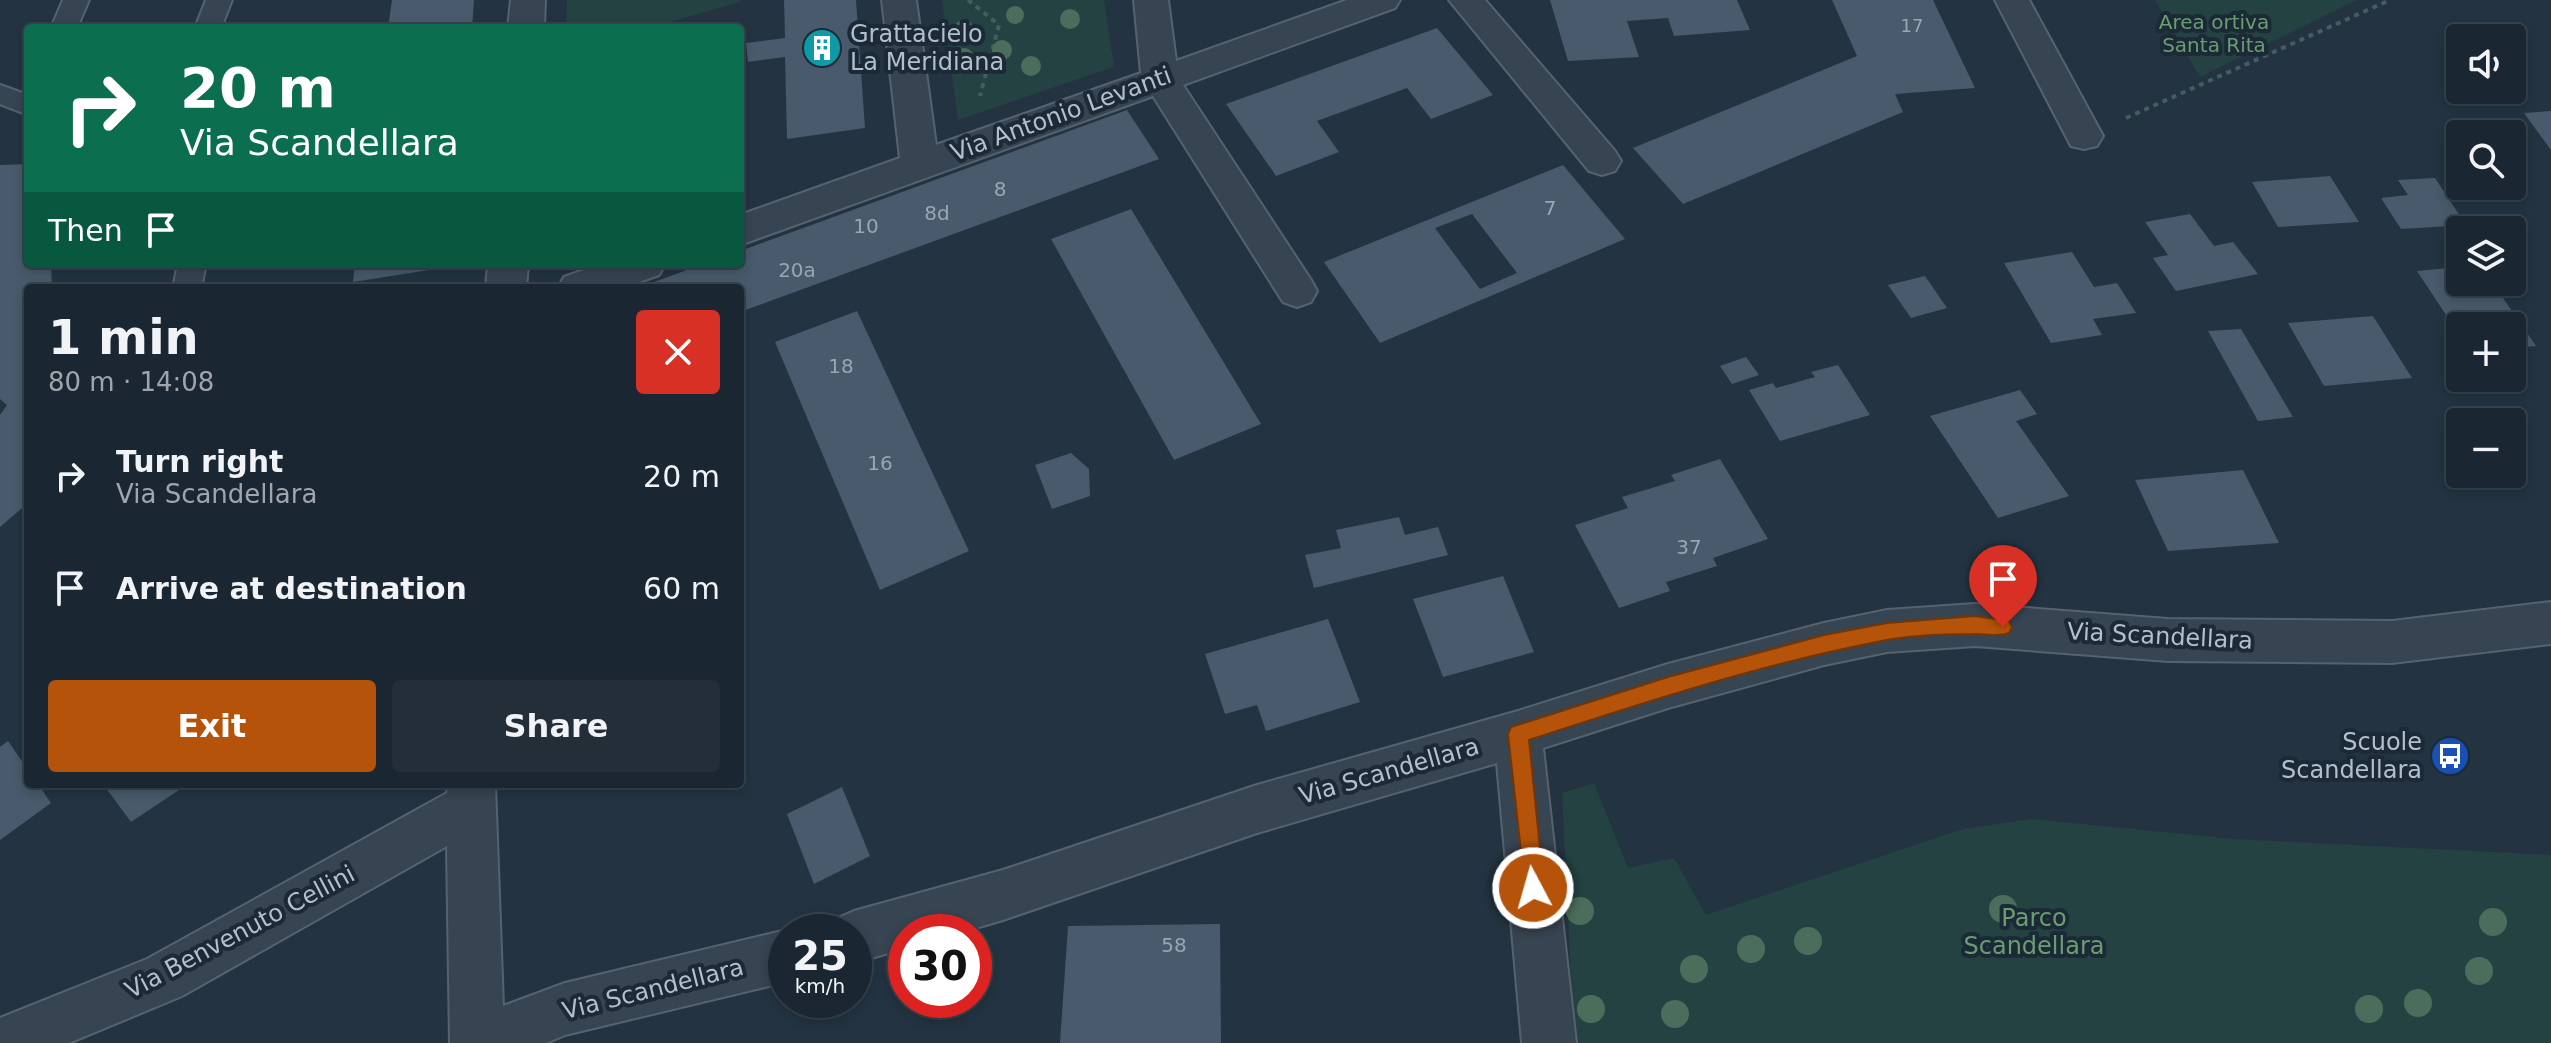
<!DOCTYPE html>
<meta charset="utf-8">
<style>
body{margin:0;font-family:"DejaVu Sans",sans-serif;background:#232e39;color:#f1f3f6;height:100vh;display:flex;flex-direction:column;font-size:30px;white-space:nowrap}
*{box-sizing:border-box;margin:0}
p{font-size:26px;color:#9fa5ab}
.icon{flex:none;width:44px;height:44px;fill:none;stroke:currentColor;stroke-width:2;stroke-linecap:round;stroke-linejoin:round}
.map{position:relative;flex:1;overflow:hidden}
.side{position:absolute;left:24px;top:284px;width:720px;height:504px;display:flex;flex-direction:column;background:#1a2631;border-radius:8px;box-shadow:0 4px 12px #0003,0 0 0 2px #38434d}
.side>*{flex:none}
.banner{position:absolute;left:24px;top:24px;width:720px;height:244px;border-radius:8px;box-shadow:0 4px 12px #0003,0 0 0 2px #38434d;background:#0b6e4f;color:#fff;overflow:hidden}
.fabs{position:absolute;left:2446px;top:24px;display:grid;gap:16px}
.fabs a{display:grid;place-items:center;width:80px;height:80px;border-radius:8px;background:#1a2631;box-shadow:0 4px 12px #0003,0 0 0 2px #38434d;font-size:40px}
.speed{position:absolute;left:768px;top:914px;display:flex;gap:16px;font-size:40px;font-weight:700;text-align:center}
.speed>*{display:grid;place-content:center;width:104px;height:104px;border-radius:50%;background:#1a2631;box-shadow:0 4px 12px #0003,0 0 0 2px #38434d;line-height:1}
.speed small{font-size:20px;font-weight:400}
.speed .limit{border:12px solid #d22;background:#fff;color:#111}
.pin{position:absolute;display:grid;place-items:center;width:68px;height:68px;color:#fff;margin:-82px -34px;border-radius:50% 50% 50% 0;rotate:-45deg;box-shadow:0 0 8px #0007}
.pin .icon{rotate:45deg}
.me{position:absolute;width:88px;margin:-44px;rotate:354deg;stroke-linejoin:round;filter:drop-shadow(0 0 6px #0008)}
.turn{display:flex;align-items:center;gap:28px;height:168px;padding:0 24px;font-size:36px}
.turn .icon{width:104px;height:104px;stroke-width:2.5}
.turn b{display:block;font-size:56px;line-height:68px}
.then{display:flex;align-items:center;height:76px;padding:0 24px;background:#0003;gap:16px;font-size:30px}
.round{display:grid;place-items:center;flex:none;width:84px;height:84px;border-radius:8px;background:#232e39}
.head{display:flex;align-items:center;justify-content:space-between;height:136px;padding:0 24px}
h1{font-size:48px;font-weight:600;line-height:60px}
.primary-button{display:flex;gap:16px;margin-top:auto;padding:16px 24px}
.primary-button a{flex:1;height:92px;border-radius:8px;background:#b45309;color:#fff;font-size:32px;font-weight:600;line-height:92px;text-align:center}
.primary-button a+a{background:#232e39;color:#f1f3f6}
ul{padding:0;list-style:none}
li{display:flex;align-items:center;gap:24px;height:112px;padding:0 24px}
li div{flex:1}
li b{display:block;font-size:30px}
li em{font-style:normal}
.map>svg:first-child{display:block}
</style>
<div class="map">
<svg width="2551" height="1043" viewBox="0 0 2551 1043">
<rect width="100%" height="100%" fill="#233341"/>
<!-- green -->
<g fill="#254242">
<polygon points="567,0 740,0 740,2 660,25 660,28 566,28"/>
<polygon points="942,0 1104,0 1114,67 958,120"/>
<polygon points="2155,0 2357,0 2200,77"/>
<polygon points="1594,783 1628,868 1674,858 1706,915 1963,829 2032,819 2233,839 2551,855 2551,1043 1574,1043 1562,793"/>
</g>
<!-- building -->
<g fill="#485a6b" fill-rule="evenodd">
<polygon points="392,0 474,0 472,28 388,28"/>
<polygon points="784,0 856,0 865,128 787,139 785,57 748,62 746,43 785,38"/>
<polygon points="1550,0 1737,0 1750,30 1674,36 1668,18 1627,21 1639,57 1568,61"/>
<polygon points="1832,0 1933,0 1975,88 1895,94 1903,112 1683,204 1633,148 1857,56"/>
<polygon points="1437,28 1493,95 1431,119 1407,88 1317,121 1339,152 1276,176 1226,104"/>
<polygon points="1127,110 1159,159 740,312 740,288 638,288 703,264 740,264 740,251"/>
<polygon points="2551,111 2551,150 2524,113"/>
<polygon points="28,164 28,264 51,264 52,288 28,288 28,503 0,527 0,415 7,405 0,399 0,165"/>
<path d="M1563 165 1625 239 1380 343 1324 262ZM1472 214 1517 273 1480 289 1435 228Z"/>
<polygon points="2330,176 2359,222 2278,227 2252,182"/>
<polygon points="2435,178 2466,225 2401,229 2381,198 2408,195 2398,180"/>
<polygon points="1131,209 1261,424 1174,460 1051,239"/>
<polygon points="2190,214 2214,246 2233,242 2258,274 2176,291 2153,258 2168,255 2145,222"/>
<polygon points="2072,252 2094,287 2117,283 2136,313 2093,319 2102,335 2051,343 2004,263"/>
<polygon points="355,264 448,264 448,267 353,282"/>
<polygon points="2460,267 2460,282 2492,282 2536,346 2512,348 2512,326 2460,326 2460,336 2417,271"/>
<polygon points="1925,276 1947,308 1911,318 1888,285"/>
<polygon points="857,311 969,551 880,590 775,342"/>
<polygon points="2373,316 2412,378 2324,386 2288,323"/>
<polygon points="2241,329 2293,417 2258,421 2208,331"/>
<polygon points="1746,357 1759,375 1732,384 1720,366"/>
<polygon points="1838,365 1870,415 1780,441 1749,390 1773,383 1776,388 1815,377 1811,372"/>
<polygon points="2020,390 2037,414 2016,421 2069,496 1998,518 1930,416"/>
<polygon points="1071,453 1089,469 1090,496 1052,509 1035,465"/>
<polygon points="1720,459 1768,539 1713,558 1717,566 1666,582 1670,591 1619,608 1575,525 1628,508 1622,497 1675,481 1671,475"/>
<polygon points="2243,470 2279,543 2168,551 2135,480"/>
<polygon points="1399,517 1405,535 1438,527 1448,555 1314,588 1305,555 1341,548 1336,530"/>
<polygon points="1503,576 1534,652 1443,677 1413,599"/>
<polygon points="1328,619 1360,702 1266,731 1257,705 1225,714 1205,654"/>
<polygon points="8,741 28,770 28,784 38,784 51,803 0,840 0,747"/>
<polygon points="103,784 188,784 131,822"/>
<polygon points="842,787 870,856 814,884 787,814"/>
<polygon points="1220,924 1221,1043 1060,1043 1068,926"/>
</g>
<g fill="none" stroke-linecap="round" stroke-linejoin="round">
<defs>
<g id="service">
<polygon points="63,0 89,0 77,28 51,28"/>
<polygon points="206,0 232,0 221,28 195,28"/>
<polygon points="0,85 28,95 28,115 0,104"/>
<polygon points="178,264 206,264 201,288 173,288"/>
</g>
<g id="minor">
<polygon points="511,0 545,0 544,28 508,28"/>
<polygon points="882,0 916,0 936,145 1141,73 1134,0 1168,0 1176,61 1347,0 1400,0 1395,8 1183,85 1311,280 1317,291 1311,302 1297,307 1283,302 1153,96 740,245 740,215 900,158"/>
<polygon points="1449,0 1485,0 1615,151 1621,161 1615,171 1602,175 1589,171"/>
<polygon points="1995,0 2029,0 2103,136 2097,146 2084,149 2071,146"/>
<polygon points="488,264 528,264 526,288 486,288"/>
<polygon points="601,264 665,264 659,275 622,288 558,288 564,277"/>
<polygon points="2551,602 2551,644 2392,663 2168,661 1975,646 1887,652 1824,665 1668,708 1543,748 1576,1043 1522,1043 1497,763 1257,833 1003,920 962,932 906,932 906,948 854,963 854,932 830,932 836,919 854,911 1003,870 1257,785 1518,711 1668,664 1824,623 1887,610 1975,604 2168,619 2392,621"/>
<polygon points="447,784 495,784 503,1006 565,983 786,930 791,932 786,932 786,982 565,1035 546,1043 450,1043 447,846 182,996 69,1043 0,1043 0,1018 147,959 447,793"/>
</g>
</defs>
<!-- service casing -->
<use href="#service" stroke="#55626f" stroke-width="4"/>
<!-- minor casing -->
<use href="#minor" stroke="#55626f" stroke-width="4"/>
<!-- path -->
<g stroke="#435e5f" stroke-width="4" stroke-dasharray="5 5" stroke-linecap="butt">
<polyline points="968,0 999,25 980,96"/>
<polyline points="2126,118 2390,0"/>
</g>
<!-- service -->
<use href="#service" fill="#374451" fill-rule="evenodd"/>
<!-- minor -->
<use href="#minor" fill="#374451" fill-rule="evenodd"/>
</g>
<!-- trees -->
<g fill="#4a6e5b">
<circle cx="1015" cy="15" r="9"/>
<circle cx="1070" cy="19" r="10"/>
<circle cx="964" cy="30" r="10"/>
<circle cx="1002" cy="50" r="10"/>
<circle cx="964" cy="58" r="10"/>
<circle cx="1031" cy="66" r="10"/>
<circle cx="2003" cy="909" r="14"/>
<circle cx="1580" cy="911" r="14"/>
<circle cx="2493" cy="922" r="14"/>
<circle cx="1808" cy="941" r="14"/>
<circle cx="1751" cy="949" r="14"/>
<circle cx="1694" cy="969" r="14"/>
<circle cx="2479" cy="971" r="14"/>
<circle cx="2418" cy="1003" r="14"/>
<circle cx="1591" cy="1009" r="14"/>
<circle cx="2369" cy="1009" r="14"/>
<circle cx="1675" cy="1014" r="14"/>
</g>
<!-- route -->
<path fill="#b45309" stroke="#753606" stroke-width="2" d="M1975 616 2009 621 2012 627 2009 633C1998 638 1985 633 1973 634 1944 634 1911 635 1882 641 1762 664 1645 702 1529 740L1544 888 1541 896 1533 899 1526 896 1508 734 1511 727 1668 677 1824 635 1887 623Z"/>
<!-- icons -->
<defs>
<symbol id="building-disc" viewBox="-11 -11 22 22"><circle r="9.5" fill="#0f9aa8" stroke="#1c2936"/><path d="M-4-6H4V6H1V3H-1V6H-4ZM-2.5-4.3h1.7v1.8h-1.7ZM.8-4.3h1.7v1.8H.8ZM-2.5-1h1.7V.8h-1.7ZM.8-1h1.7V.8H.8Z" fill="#fff"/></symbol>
<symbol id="bus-disc" viewBox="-11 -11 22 22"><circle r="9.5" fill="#1a4fb4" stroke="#1c2936"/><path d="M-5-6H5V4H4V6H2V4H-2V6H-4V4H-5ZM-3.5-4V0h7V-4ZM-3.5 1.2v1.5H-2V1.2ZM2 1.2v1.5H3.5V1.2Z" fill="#fff"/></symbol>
</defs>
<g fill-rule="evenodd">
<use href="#building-disc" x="800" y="26" width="44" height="44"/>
<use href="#bus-disc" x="2428" y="734" width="44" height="44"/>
</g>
<g text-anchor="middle" stroke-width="8" stroke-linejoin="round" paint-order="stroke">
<!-- far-number labels -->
<g font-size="18" fill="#99a6b4">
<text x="1912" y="32">17</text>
</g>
<!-- far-park labels -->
<g font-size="20" fill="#699e70" stroke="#1c2936">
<text x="2214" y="29">Area ortiva<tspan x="2214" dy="23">Santa Rita</tspan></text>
</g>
<!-- number labels -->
<g font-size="20" fill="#99a6b4">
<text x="1000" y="196">8</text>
<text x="1550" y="215">7</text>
<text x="937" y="220">8d</text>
<text x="866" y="233">10</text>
<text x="797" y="277">20a</text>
<text x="841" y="373">18</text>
<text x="880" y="470">16</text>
<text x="1689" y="554">37</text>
<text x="1174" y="952">58</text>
</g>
<!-- poi labels -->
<g font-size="24" fill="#b4bfcc" stroke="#1c2936" text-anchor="start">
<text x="850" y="42">Grattacielo<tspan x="850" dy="28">La Meridiana</tspan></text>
<text x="2422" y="750" text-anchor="end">Scuole<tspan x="2422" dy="28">Scandellara</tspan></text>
</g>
<!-- street labels -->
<g font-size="24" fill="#b4bfcc" stroke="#1c2936">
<text transform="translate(1061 114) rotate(-20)" y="8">Via Antonio Levanti</text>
<text transform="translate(2160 636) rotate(3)" y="8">Via Scandellara</text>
<text transform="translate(1389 771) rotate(-16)" y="8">Via Scandellara</text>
<text transform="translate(240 932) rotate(-28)" y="8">Via Benvenuto Cellini</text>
<text transform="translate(653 989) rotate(-14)" y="8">Via Scandellara</text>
</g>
<!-- park labels -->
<g font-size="24" fill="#699e70" stroke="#1c2936">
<text x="2034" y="926">Parco<tspan x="2034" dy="28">Scandellara</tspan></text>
</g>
</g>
</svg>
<div class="fabs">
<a><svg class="icon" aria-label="sound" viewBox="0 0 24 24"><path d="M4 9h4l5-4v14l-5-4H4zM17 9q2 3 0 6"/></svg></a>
<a><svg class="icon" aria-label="search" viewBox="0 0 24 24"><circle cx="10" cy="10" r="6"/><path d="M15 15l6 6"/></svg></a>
<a><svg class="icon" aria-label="layers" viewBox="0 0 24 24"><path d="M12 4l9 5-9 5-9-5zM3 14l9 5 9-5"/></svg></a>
<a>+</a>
<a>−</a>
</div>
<div class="speed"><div>25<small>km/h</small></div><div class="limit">30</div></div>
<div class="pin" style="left:2003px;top:627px;background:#d93025"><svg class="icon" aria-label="arrive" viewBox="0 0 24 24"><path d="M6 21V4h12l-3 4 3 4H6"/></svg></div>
<svg class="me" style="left:1533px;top:888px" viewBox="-20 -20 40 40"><circle r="17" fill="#b45309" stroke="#fff" stroke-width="3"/><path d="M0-11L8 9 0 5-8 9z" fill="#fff"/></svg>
<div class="banner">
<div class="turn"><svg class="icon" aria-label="right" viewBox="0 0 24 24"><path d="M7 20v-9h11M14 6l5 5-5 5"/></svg><div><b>20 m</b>Via Scandellara</div></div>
<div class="then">Then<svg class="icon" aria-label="arrive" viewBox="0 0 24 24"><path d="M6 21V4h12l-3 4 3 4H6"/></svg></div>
</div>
<section class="side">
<div class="head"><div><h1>1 min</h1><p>80 m · 14:08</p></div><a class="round" style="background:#d93025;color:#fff"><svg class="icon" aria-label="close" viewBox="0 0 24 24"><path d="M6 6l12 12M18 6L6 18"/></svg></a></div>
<ul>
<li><svg class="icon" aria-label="right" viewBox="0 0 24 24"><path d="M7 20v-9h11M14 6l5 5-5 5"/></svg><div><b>Turn right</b><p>Via Scandellara</p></div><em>20 m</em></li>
<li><svg class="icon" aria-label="arrive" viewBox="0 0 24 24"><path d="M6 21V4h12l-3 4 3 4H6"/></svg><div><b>Arrive at destination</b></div><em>60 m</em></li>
</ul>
<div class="primary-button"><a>Exit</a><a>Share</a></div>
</section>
</div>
